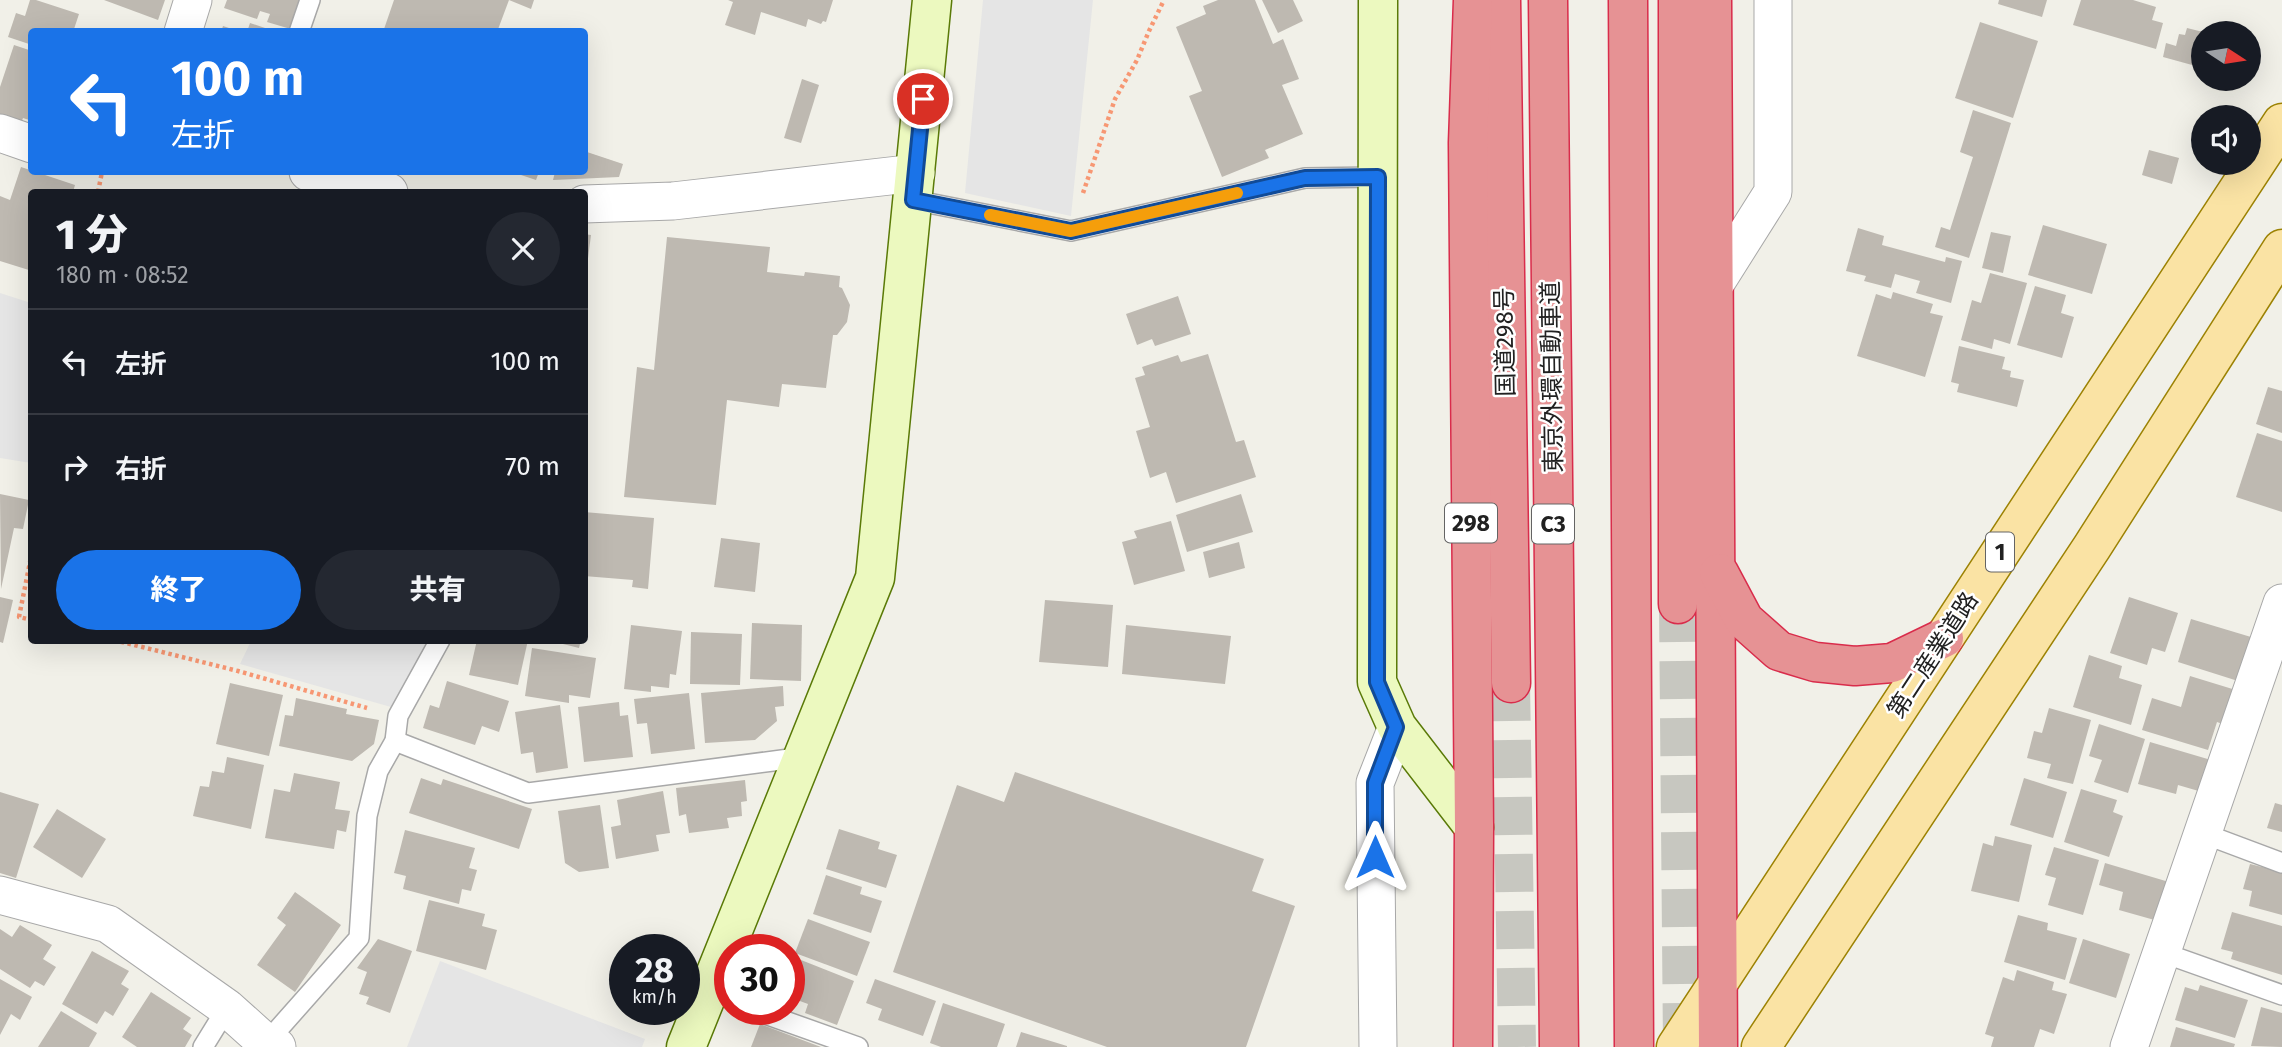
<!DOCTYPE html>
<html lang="ja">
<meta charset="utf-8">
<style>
body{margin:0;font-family:"Fira Sans","Noto Sans JP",sans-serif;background:#242831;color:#f1f3f6;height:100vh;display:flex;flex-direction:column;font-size:26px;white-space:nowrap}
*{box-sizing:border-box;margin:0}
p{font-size:23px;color:#9ea1a6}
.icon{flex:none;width:38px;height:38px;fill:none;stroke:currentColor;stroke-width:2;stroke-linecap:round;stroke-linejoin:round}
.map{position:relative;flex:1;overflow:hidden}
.drawer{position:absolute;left:28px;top:189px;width:560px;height:455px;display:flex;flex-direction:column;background:#171b24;border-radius:7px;box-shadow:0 7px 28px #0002}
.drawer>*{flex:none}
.guide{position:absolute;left:28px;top:28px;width:560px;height:147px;border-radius:7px;box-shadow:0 7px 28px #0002;background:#1a73e8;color:#fff;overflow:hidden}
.needle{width:46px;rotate:102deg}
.fabs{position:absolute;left:2191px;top:21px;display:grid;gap:14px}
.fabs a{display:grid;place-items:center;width:70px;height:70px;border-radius:50%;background:#171b24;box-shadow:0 7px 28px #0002;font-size:35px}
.speed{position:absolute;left:609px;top:934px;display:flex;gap:14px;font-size:35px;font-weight:700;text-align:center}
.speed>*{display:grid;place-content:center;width:91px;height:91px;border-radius:50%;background:#171b24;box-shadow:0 7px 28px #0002;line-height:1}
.speed small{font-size:18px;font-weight:400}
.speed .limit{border:10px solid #d22;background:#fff;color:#111}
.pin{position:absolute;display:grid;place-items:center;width:60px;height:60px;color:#fff;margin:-30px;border:4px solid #fff;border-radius:50%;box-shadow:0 2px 7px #0007}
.me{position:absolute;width:77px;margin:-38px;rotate:0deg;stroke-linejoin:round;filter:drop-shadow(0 0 5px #0008)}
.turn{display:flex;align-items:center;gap:24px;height:147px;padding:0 28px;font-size:32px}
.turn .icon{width:91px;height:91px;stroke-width:2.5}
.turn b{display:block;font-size:49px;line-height:60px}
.round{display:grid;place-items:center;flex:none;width:74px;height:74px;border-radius:37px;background:#242831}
.head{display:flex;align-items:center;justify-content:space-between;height:119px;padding:0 28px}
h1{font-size:42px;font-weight:800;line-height:52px}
.primary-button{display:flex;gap:14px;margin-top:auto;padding:14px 28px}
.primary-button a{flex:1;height:80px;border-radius:42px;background:#1a73e8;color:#fff;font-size:28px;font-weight:800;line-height:80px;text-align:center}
.primary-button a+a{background:#242831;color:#f1f3f6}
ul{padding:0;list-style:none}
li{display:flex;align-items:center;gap:21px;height:105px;padding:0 28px;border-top:2px solid #363941}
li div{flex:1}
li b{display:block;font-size:26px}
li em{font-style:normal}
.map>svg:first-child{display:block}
</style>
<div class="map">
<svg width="2282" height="1047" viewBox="0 0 2282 1047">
<rect width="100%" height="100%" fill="#f1f0e8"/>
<!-- parking -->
<g fill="#e5e5e5">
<polygon points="983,0 1093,0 1071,216 965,193"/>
<polygon points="0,293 31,303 31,463 0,458"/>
<polygon points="251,641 251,640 429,641 391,707 240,664"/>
<polygon points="440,961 645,1039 642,1047 407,1047"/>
</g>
<!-- building -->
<g fill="#beb9b1">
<polygon points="30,0 36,0 79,14 73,32 32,32 32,45 8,37 16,13 25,16"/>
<polygon points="104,0 165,0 158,20"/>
<polygon points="227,0 303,0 294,30 267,22 270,14 260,11 257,19 224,8"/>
<polygon points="394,0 534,0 531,9 509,0 497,32 383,32"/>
<polygon points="728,0 833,0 826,22 823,21 821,24 808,19 806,27 761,12 755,35 725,25 733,2"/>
<polygon points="1218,0 1255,0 1273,44 1283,39 1299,79 1282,85 1303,134 1265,150 1269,158 1222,177 1189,96 1202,91 1176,27 1206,14 1203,6"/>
<polygon points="1262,0 1293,0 1303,21 1278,33"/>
<polygon points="1999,0 2047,0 2042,17 1998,4"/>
<polygon points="2081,0 2133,0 2156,7 2152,20 2163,23 2156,49 2073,25"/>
<polygon points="1980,22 2038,41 2013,118 1955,98"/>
<polygon points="250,23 274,31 274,32 247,32"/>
<polygon points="223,26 238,31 237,32 221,32"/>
<polygon points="2187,28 2203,32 2203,68 2163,57 2166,43 2176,46 2179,34 2185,35"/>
<polygon points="14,45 32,51 32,121 23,118 20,126 0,119 0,87"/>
<polygon points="802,79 819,85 801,143 784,138"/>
<polygon points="1973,110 2011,123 1969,258 1935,247 1941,227 1950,230 1973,157 1960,152"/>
<polygon points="2149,150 2179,158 2172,184 2142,175"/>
<polygon points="584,151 623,164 619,177 553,180 555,172 584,172"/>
<polygon points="21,167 75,185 73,192 32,192 32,271 0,261 0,196 10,200"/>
<polygon points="512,172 539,172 536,180"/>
<polygon points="2043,225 2107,244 2092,294 2028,275"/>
<polygon points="1858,228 1884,236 1882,245 1945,262 1946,257 1962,261 1951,303 1916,293 1920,281 1895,274 1891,288 1864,281 1866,276 1846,271"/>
<polygon points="1991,232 2011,236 2003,273 1982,268"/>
<polygon points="584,234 591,235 586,274 584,274"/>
<polygon points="667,237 770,247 767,272 804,276 805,272 840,276 839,287 842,288 850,305 847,322 837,335 833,335 826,388 782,384 779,407 727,400 716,505 624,497 637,367 654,370"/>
<polygon points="1990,273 2027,283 2010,344 1994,339 1992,349 1961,340 1972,300 1981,303"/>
<polygon points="2035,286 2066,295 2061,313 2074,317 2062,358 2017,345"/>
<polygon points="1893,292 1933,304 1930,313 1943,316 1925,377 1857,356 1876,294 1891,299"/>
<polygon points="1178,296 1191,334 1155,346 1152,339 1137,345 1126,314"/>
<polygon points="1959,346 2005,357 2002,369 2011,371 2010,377 2024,380 2017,407 1957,392 1959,384 1951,382"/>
<polygon points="1208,354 1236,442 1244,440 1256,477 1176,503 1166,472 1150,478 1136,431 1150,427 1135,378 1145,375 1142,367 1178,355 1181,362"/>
<polygon points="2268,387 2282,391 2282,433 2256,424"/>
<polygon points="2257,433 2282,441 2282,512 2236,497"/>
<polygon points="0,494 29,500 23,529 14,528 1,589"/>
<polygon points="1241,494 1253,532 1187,552 1176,515"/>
<polygon points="584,512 654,518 648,589 632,587 633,580 584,576"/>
<polygon points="1171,521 1185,571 1134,585 1122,542 1137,538 1134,531"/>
<polygon points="721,538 760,543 755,592 714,587"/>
<polygon points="1239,542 1245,568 1209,578 1203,552"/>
<polygon points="0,597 13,600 3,643 0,642"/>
<polygon points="2129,597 2178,613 2165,652 2152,648 2147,665 2110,653"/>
<polygon points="1045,600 1113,605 1108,667 1039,662"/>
<polygon points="2191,619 2251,637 2238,681 2178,662"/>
<polygon points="752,623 802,625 801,681 750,679"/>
<polygon points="631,625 682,631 676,675 670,674 669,688 651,686 651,692 624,689"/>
<polygon points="1126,625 1231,636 1225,684 1122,674"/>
<polygon points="691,632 742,634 740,685 690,684"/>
<polygon points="477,640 528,640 518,685 469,675"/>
<polygon points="547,640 581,640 579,648"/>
<polygon points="532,648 596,658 590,698 569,695 569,703 525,696"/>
<polygon points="2089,655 2122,666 2119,678 2142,685 2131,725 2073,707"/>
<polygon points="2190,676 2239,691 2228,726 2217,722 2208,750 2142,730 2152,698 2181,707"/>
<polygon points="447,681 509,701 499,732 482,726 475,745 423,728 430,705 439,708"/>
<polygon points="230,683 283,695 269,756 216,744"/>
<polygon points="783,686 784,706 775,707 777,721 755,740 705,743 701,693"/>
<polygon points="689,693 695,749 651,754 647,723 637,724 634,699"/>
<polygon points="296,698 347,709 346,714 379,720 374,744 352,761 279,746 285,715 293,716"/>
<polygon points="619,702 620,716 628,715 633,757 584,762 578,707"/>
<polygon points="560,705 568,768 536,773 533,752 521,754 515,712"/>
<polygon points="2049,708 2091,720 2073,784 2047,778 2051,764 2027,758 2034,731 2042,733"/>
<polygon points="2099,724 2145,739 2128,793 2094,782 2102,760 2089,756"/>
<polygon points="2150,742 2211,760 2202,792 2178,785 2176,794 2138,784"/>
<polygon points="227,757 264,765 251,829 193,816 200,786 209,787 212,771 224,773"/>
<polygon points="1015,772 1264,859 1252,891 1295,906 1246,1047 1107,1047 893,972 957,785 1004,802"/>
<polygon points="294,773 340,782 335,809 350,811 346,832 337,830 334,849 265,838 274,789 290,792"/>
<polygon points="421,778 441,785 443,779 532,809 519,849 409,813"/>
<polygon points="2024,778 2067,792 2053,838 2010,825"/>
<polygon points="745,780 747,801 741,802 742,816 727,818 729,828 689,833 686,814 679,816 676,788"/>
<polygon points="2081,789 2117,800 2113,812 2123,816 2109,857 2064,842"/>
<polygon points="663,791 670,833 656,835 659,851 616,859 611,827 621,825 617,800"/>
<polygon points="0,792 39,804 16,878 0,873"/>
<polygon points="2275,803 2282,805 2282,832 2267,828"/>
<polygon points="600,805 609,868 579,872 565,863 558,811"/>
<polygon points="57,809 106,839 82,878 33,847"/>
<polygon points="839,829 880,842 878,849 897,855 886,888 826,869"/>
<polygon points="405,830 475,848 469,868 477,870 471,891 462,889 459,904 403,889 406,876 394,873"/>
<polygon points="1995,836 2032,845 2019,902 1971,891 1983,843 1993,846"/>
<polygon points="2054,847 2099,860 2083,915 2048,905 2056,878 2045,875"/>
<polygon points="2105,863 2169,882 2158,921 2119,910 2123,892 2099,885"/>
<polygon points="2250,864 2282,872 2282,915 2249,906 2252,891 2243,889"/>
<polygon points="826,875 862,887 860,894 882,901 871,933 813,914"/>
<polygon points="295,892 341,925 295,992 257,965 286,925 277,918"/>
<polygon points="429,900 485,914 482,926 497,930 486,970 416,951"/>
<polygon points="2232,912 2282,926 2282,975 2231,959 2233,952 2221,949"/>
<polygon points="2018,915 2048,923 2047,930 2077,938 2065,980 2004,962"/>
<polygon points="808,919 870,942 857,976 795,953"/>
<polygon points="20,925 52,945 43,959 56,967 44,986 35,981 30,988 0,969 0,929 12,937"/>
<polygon points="378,939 412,951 390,1013 366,1004 369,997 359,994 367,972 357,968"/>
<polygon points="2083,939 2130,954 2116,998 2069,983"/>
<polygon points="92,951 129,971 121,984 129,989 113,1016 105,1011 97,1024 62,1004"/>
<polygon points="796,958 854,981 837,1025 805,1013 808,1004 789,997 789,976"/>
<polygon points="2017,970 2054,982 2052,990 2067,994 2054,1034 2040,1029 2034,1047 1991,1047 1994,1037 1985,1034 2003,977 2014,981"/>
<polygon points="0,979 32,997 20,1020 11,1014 0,1035"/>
<polygon points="875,979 936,1001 923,1036 878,1020 882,1009 866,1003"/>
<polygon points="2200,985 2248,1000 2235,1038 2175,1020 2185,987 2198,991"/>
<polygon points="151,992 191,1018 183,1029 192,1035 185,1047 137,1047 122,1037"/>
<polygon points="943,1003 1005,1024 997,1047 941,1047 930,1043"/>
<polygon points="2261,1007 2282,1013 2282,1047 2251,1046"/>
<polygon points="61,1011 97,1033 89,1047 38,1047"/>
<polygon points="760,1024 821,1047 751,1047"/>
<polygon points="2176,1027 2235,1044 2234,1047 2170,1047"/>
<polygon points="1021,1032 1067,1046 1067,1047 1016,1047"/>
</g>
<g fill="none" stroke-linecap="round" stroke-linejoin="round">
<!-- highway-tunnel -->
<g stroke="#c7c7c0" stroke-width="38" stroke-dasharray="38 19" stroke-linecap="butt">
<polyline points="1678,604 1682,1047"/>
<polyline points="1511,683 1517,1047"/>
</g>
<defs>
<g id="lane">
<polyline points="299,32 310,0"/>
<polyline points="913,200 1071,231 1305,178 1378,177"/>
<polyline points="395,741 528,793 804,757"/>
<polyline points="2202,833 2282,863"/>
<polyline points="2161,952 2282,995"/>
<polyline points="754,1010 858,1047"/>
<polyline points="266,1043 359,938 367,816 378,771 395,741 398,716 440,640"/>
<polyline points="203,1047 227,1008"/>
</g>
<g id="street">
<polyline points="183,32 193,0"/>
<polyline points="0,133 32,144"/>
<polyline points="308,172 389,192"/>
<polyline points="584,204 673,201 916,173"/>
<polyline points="1713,287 1773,192 1773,0"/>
<polyline points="0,895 108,924 227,1008 266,1043 277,1047"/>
<polyline points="1378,1047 1375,783 1397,727"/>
<polyline points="2129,1047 2282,603"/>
</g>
<g id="secondary">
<polyline points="1378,0 1377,682 1397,727 1474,827"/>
<polyline points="686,1047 875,578 932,0"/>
</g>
<g id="primary">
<polyline points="1676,1047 2282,123"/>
<polyline points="1761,1047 2092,547 2282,249"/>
</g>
<g id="highway">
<polyline points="1501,0 1511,683"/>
<polyline points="1548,0 1559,1047"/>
<polyline points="1628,0 1634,1047"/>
<polyline points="1712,0 1718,1047"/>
<polyline points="1719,573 1744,620 1779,651 1815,662 1855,666 1892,663 1944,638"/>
<polyline points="1678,604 1678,0"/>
<polyline points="1473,1047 1474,827 1468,143 1473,0"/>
</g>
</defs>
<!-- lane casing -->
<use href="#lane" stroke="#a8a8a8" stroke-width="22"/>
<!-- street casing -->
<use href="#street" stroke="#a8a8a8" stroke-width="39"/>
<!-- secondary casing -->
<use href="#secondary" stroke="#5a7a07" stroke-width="41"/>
<!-- primary casing -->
<use href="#primary" stroke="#9c8203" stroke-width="41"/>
<!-- highway casing -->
<use href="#highway" stroke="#d92c4b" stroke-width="41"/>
<!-- path -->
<g stroke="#f79773" stroke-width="4.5" stroke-dasharray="3.5 3.5" stroke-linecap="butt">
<polyline points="98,192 102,172"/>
<polyline points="1083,193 1115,99 1137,60 1149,31 1164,0"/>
<polyline points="32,552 19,617 32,620"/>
<polyline points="114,640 238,671 367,708"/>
</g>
<!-- lane -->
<use href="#lane" stroke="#fff" stroke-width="19"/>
<!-- street -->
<use href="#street" stroke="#fff" stroke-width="37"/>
<!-- secondary -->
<use href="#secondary" stroke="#ecf9bf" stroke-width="38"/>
<!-- primary -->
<use href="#primary" stroke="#fae3a4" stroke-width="38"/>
<!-- highway -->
<use href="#highway" stroke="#e69294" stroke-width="38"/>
</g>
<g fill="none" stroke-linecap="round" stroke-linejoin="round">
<defs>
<polyline id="route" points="923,99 913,200 1071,231 1305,178 1378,177 1377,682 1396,727 1375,783 1375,857"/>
</defs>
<!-- route casing -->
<use href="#route" stroke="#114b97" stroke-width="18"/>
<!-- route -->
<use href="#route" stroke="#1a73e8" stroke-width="12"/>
<!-- slow -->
<polyline stroke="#f59e0b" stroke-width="12" points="990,215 1071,231 1237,193"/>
</g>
<g text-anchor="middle" stroke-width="5" stroke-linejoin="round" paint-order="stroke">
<!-- shield labels -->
<g fill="#fff" stroke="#646464" stroke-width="2">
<rect x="1445" y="503.5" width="52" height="39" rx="5"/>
<rect x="1532" y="504.5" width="42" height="39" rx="5"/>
<rect x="1986" y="532.5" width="28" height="39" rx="5"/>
</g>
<g font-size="23" font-weight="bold" fill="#212121">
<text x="1471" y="531">298</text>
<text x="1553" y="532">C3</text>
<text x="2000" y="560">1</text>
</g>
<!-- street labels -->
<g font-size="24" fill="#212121" stroke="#fff">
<text transform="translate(1505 342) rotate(-91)" y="8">国道298号</text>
<text transform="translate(1552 377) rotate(-91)" y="8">東京外環自動車道</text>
<text transform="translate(1933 655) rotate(-57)" y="8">第二産業道路</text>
</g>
</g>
</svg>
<div class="fabs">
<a><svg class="needle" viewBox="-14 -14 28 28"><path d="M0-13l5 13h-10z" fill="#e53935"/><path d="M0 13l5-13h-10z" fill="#9ea1a6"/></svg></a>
<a><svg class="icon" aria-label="sound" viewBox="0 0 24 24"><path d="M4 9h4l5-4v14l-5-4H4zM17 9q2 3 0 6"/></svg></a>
</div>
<div class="speed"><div>28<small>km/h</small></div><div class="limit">30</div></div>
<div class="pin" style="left:923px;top:99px;background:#d93025"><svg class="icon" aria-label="arrive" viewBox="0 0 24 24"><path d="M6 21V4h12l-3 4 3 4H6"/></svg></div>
<svg class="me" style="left:1375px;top:857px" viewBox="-20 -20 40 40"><path d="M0-17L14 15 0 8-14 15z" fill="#1a73e8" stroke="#fff" stroke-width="4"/></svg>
<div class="guide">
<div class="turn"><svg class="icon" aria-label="left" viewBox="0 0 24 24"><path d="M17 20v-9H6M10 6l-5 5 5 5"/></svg><div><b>100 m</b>左折</div></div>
</div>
<section class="drawer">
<div class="head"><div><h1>1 分</h1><p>180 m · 08:52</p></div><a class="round"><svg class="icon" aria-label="close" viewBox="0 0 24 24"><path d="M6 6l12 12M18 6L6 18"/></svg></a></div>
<ul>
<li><svg class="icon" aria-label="left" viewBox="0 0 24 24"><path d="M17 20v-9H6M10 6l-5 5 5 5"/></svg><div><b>左折</b></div><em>100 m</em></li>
<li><svg class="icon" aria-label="right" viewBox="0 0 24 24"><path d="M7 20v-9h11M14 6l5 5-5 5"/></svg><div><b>右折</b></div><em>70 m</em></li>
</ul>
<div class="primary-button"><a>終了</a><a>共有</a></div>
</section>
</div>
